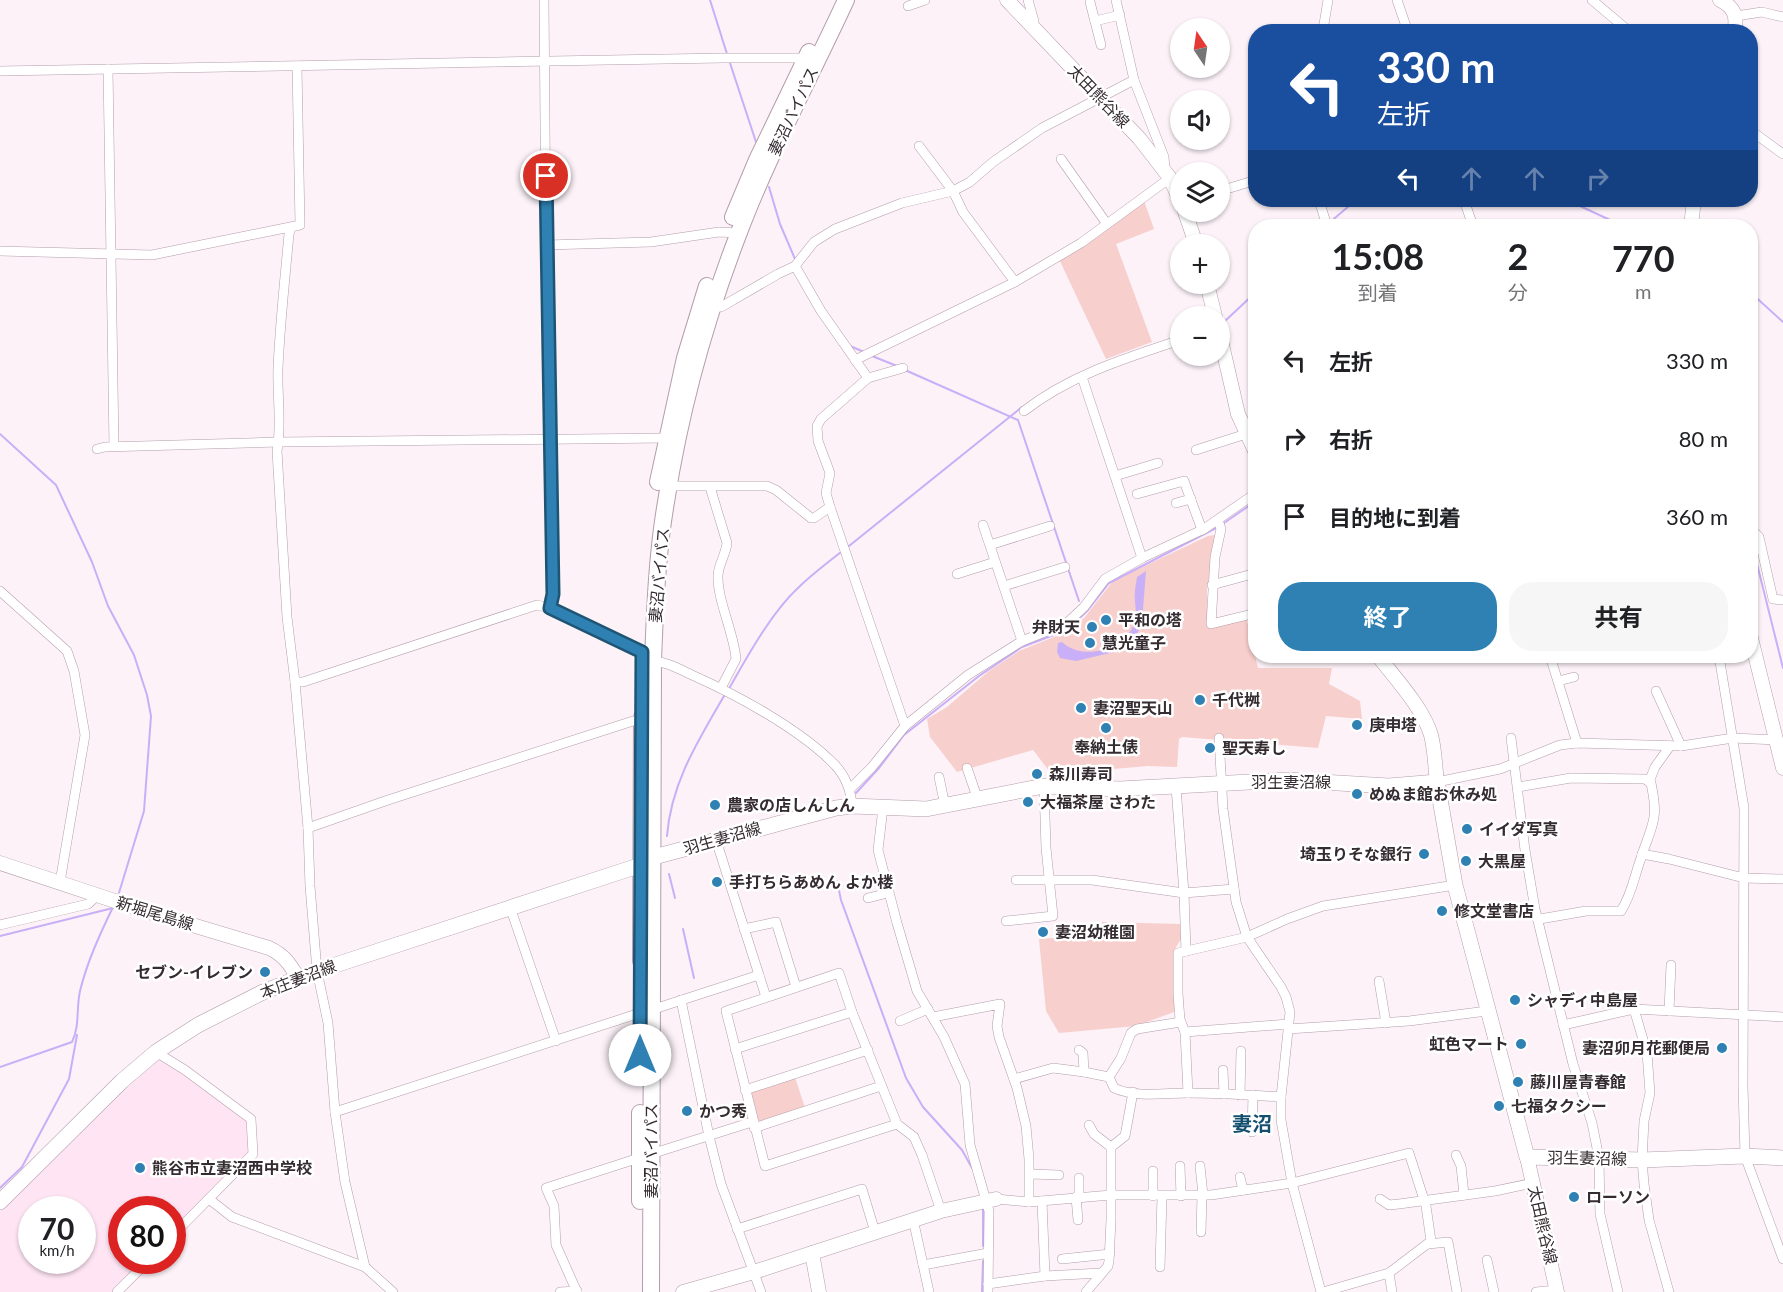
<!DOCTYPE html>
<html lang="ja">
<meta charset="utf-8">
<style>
body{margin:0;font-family:Lato,"Noto Sans JP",sans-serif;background:#f6f6f6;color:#202124;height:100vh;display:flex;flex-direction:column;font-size:22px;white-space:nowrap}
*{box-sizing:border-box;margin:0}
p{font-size:20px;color:#757577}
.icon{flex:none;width:33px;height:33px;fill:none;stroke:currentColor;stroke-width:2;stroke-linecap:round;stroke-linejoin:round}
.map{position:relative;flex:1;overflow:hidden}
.panel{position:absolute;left:1248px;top:219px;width:510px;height:444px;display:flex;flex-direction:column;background:#fff;border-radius:24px;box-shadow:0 2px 4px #0004}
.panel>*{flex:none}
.guide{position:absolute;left:1248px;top:24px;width:510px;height:183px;border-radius:24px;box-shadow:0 2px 4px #0004;background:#1a4fa0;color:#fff;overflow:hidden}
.needle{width:39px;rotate:347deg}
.buttons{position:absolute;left:1170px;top:18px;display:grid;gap:12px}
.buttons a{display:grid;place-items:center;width:60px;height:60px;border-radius:50%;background:#fff;box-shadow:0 2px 4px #0004;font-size:30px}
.speed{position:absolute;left:18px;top:1196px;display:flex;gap:12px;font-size:30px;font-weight:700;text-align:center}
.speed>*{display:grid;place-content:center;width:78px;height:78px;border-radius:50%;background:#fff;box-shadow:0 2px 4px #0004;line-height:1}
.speed small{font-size:15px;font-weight:400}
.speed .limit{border:9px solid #d22;background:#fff;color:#111}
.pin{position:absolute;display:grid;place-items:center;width:51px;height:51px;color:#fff;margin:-26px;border:3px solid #fff;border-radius:50%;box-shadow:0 2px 6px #0007}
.me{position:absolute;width:66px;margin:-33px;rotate:0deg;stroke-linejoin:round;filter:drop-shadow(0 0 4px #0008)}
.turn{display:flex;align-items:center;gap:21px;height:126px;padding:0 30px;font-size:27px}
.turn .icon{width:78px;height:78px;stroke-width:2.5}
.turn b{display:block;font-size:42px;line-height:51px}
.lanes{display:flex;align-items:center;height:57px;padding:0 30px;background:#0003;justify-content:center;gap:30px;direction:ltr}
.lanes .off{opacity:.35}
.eta{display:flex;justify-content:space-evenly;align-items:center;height:102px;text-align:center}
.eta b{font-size:36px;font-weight:700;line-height:42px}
.primary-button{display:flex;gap:12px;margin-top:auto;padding:12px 30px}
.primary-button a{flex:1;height:69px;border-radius:24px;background:#2e81b2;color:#fff;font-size:24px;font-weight:700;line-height:69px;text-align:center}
.primary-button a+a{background:#f6f6f6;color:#202124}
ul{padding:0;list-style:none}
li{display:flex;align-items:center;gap:18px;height:78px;padding:0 30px}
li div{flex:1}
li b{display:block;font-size:22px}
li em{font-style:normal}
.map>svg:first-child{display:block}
</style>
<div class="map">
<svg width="1783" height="1292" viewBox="0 0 1783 1292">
<rect width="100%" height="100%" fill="#fcf2f8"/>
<!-- built -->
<path fill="#ffe5f4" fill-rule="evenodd" d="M161 1058 246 1120 250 1152 173 1232 172 1209H122V1260H146L115 1292H0V1211L112 1101ZM32 1209H82V1260H32Z"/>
<!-- green -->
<g fill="#f7cfcd">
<polygon points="1144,201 1154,229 1116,244 1152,342 1106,359 1059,259"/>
<polygon points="1215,535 1207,590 1207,626 1246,617 1258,668 1332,668 1329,684 1360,701 1362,719 1326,716 1318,748 1182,737 1179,739 1177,767 1148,766 1055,774 1050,772 1033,750 957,772 930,737 927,719 947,707 989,671 1019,651 1069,631 1084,618 1113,581 1208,536"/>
<polygon points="1102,922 1180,924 1181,939 1176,947 1174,1012 1136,1026 1059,1033 1046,1011 1039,939 1102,935"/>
<polygon points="795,1077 805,1108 757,1124 751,1091"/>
</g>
<!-- water -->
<path fill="#c9aff7" d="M1146 571 1143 609 1139 630 1127 649 1076 661 1060 658 1057 652 1058 643 1062 642C1083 662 1125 649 1134 624 1138 615 1135 609 1135 600 1134 593 1136 584 1137 577Z"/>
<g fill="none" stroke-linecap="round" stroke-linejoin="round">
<!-- stream -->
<g stroke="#c9aff7" stroke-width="2">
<polyline points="710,0 727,54"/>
<polyline points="729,60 756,142"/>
<polyline points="769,187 780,224 795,259"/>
<polyline points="1567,200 1623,226"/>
<polyline points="1329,223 1356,200"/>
<polyline points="1750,292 1783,322"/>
<polyline points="1220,324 1225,321 1256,292"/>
<polyline points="850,346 864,352"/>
<polyline points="872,356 897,366"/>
<polyline points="905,370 1018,420 1079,601"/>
<polyline points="0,434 56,485 92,562 108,606 134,655 147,695 151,716 144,811 118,896"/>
<polyline points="1221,525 1256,501"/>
<polyline points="1750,536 1783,668"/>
<polyline points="849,546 1022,407"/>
<path d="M730 687C748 655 772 612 798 588 811 575 826 564 841 552"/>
<polyline points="856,793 879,768 904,735 979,676 1022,647 1067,630 1088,610 1109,583 1216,528"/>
<path d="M667 836C671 783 698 741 724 696"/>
<polyline points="669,874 675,898"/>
<polyline points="837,881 841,900 906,1078 923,1107 962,1150 972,1168"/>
<polyline points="683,929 694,978"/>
<polyline points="0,936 113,908"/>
<path d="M0 1067 72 1042C80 1026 76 1009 80 991 87 962 100 934 113 907"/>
<polyline points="0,1188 22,1167 69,1079 77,1035"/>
<polyline points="983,1246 983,1209"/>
<polyline points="982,1292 983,1261"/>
</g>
<defs>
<g id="street">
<polyline points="544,0 546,245 553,595 550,608"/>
<polyline points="1028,0 1034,21 1033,29"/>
<polyline points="1116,0 1134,80 1164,157 1165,169"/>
<polyline points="1397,0 1408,32"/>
<polyline points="1592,0 1630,32"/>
<polyline points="1090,2 1101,45"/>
<polyline points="908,6 925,0"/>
<polyline points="1736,16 1762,12 1783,17"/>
<polyline points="1095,21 1120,15"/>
<polyline points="1321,32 1324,24 1328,0"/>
<polyline points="108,69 114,446"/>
<polyline points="0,71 723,58 798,58 807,60"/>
<polyline points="1750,130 1783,154"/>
<polyline points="919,146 953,191 963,212 1015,282"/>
<polyline points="1061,159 1107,224"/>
<polyline points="1220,191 1256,180"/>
<polyline points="1319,200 1327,226"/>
<polyline points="1464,200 1473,226"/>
<path d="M291 228 289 234C285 278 280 323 278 368 277 394 282 426 277 451L287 617 295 682 308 828 310 886 317 971 328 1023 335 1112 345 1182 365 1267"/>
<polyline points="546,245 651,242 719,232 738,233"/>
<polyline points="0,251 152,255 300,225 297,66"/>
<polyline points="795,266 821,311 868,378 821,419 817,426 818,441 830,473 826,493 830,507 905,726"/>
<polyline points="712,307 721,307 778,274 795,266 814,242 835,229 902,203 953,191 970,182 993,162 1042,128 1134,80"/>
<polyline points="855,360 1015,282 1081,243 1170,178"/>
<polyline points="1082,377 1142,558"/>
<polyline points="868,378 903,368"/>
<path d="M1024 411C1070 375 1126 358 1180 340"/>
<polyline points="97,449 105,447 278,442 666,438"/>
<polyline points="1196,450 1246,434"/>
<polyline points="1115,476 1158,463"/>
<polyline points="669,486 767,486 776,490 811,518 814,518 830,507"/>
<path d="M710 487 727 543C726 554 719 563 718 575 717 600 734 633 736 659L721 688"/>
<polyline points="1137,494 1184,481 1202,530"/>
<polyline points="1176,503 1191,499"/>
<polyline points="1218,520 1221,529 1215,557 1211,624 1256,613"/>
<polyline points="983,525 1022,641"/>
<polyline points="1750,528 1759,537 1773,599 1783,600"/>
<polyline points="990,545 1050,526"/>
<polyline points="957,574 995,562"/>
<polyline points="1212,585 1256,573"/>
<polyline points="1004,586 1065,567"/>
<polyline points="0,591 67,651 74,671 85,735 60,882"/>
<polyline points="1550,656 1577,743"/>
<polyline points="1719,656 1744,808 1743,1086 1745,1156 1783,1259"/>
<path d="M653 661C667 662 679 669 692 675 737 695 800 729 835 765 846 777 851 790 852 806"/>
<polyline points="1382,661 1394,656"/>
<polyline points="1558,681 1574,677"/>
<polyline points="295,682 303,682 537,605 550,608 642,652"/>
<polyline points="1656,691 1681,746"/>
<polyline points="1219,738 1223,809 1236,902 1247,937 1281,987 1286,997 1290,1012 1281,1097 1281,1120 1292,1183 1321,1292"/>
<polyline points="1511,738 1525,850 1535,909 1573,1064 1592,1123 1599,1158 1600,1214 1618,1292"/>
<polyline points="967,768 978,800"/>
<polyline points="939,777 945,806"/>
<polyline points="1437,782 1500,769 1560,745 1577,743 1681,746 1733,738 1777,740"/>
<polyline points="1649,782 1655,767 1670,746"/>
<polyline points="1176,787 1184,893 1186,951"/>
<path d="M1518 787 1571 778 1645 779 1651 783C1653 794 1656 806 1654 817 1652 831 1645 844 1641 858 1634 877 1632 894 1621 911H1586L1540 919 1536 917"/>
<polyline points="850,789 872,767 905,726 968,675 1022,641 1067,623 1084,607 1105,579 1142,558 1204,529 1256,493"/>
<polyline points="883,808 878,850 897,923 917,991 944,1037 965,1084 970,1145 989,1211 988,1292"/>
<polyline points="308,828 388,800 633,721 642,721"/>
<polyline points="716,840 766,997"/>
<polyline points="1642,854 1669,859 1744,878 1783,879"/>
<polyline points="1016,880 1092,880 1184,893 1234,889"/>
<polyline points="868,898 888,893"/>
<polyline points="510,907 556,1041"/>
<polyline points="1006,921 1053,916 1046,848 1044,786"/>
<polyline points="0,925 88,904 98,895"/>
<polyline points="744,929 776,922 796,987"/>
<polyline points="1379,981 1386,1023"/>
<polyline points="681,1000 709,1136 721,1184 761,1292"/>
<polyline points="1634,1009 1647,1053 1650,1093 1644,1121 1642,1160 1644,1184 1649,1220 1669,1292"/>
<polyline points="651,1010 759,975"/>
<polyline points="1669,1011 1671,965"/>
<polyline points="933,1017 1000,1004 997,1026 999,1037 1017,1088 1026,1126 1029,1159 1029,1202"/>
<polyline points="900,1021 928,1009"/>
<polyline points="1563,1025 1634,1009 1783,1017"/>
<polyline points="1288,1029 1409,1021 1487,1011"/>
<polyline points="1185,1032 1288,1024"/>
<polyline points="735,1049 852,1012"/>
<polyline points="1079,1050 1083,1053 1084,1072"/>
<polyline points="156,1052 185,1070 251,1119 253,1154 172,1236"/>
<polyline points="1223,1070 1224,1094"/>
<polyline points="1109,1077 1121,1058 1131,1033 1137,1029 1181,1022"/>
<path d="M1014 1079 1053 1068 1084 1072 1109 1077 1114 1088C1136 1098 1164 1093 1188 1093 1219 1093 1250 1095 1281 1097"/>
<polyline points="745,1090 868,1050"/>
<polyline points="1188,1093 1185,1032 1180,1020 1178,994 1178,953 1247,937 1287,919 1323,906 1455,885"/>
<polyline points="1240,1095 1241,1051"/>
<polyline points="335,1112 640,1013"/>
<polyline points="897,1124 765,1166 726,1011 839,973 852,1012 897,1124 914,1137 922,1155 941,1211"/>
<polyline points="1089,1125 1094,1134 1111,1147"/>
<polyline points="754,1128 881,1086"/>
<polyline points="1252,1132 1253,1095"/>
<polyline points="651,1154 752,1122"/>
<polyline points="1456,1155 1461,1166 1464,1195"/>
<polyline points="1180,1166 1181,1196"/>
<polyline points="1200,1166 1203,1195"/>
<polyline points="1030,1174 1059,1175"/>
<polyline points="1240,1177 1243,1190"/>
<polyline points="1079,1178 1079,1197"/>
<polyline points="1153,1196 1153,1171"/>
<polyline points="1076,1197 1078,1220"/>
<polyline points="209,1199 232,1217 365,1267 393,1292"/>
<polyline points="996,1199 1029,1202 1111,1195 1211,1195 1292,1183 1409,1153 1426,1206 1431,1241 1389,1273 1323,1292"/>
<polyline points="1380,1199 1389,1205 1399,1204 1495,1191 1533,1183"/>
<polyline points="1042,1201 1045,1276"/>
<polyline points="913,1219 929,1292"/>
<polyline points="737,1229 862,1189 875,1232"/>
<polyline points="1201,1232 1202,1195"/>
<polyline points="1428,1244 1448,1242 1457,1292"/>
<polyline points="1062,1259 1110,1254"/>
<polyline points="1487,1260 1494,1292"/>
<polyline points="923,1265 988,1253"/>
<polyline points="1160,1267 1162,1196"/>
<polyline points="1389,1273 1392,1292"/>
<polyline points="988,1284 1045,1276 1101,1273"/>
<polyline points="117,1292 149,1260"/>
<polyline points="560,1292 577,1291"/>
<polyline points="577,1292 556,1245 554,1206 546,1188 639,1158"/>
<polyline points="1086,1292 1108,1266 1109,1261 1111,1220 1111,1147 1125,1136 1133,1092"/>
<polyline points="1536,1292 1557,1290"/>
</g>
<g id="secondary">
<polyline points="1007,0 1139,138 1170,178 1180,200"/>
<path d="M1720 0C1734 7 1738 16 1734 32"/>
<polyline points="1185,212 1196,244"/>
<polyline points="1691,226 1694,200"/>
<polyline points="1207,284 1215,316"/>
<polyline points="1220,336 1238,414 1256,453"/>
<polyline points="1750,634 1783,768"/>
<path d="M1378 656C1395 678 1423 708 1431 735 1435 750 1435 767 1437 782"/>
<path d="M0 863 139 909 269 948C284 955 290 964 298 978"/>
<polyline points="1527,1157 1557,1292"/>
<polyline points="812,1253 819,1292"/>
<polyline points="683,1292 754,1272 941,1211 996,1199"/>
</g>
<polyline id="primary" points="0,1202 122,1081 156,1052 198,1025 263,992 317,971 641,865 654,857 836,808 852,806 926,809 1044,786 1120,789 1287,780 1389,786 1437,782 1455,885 1527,1157 1642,1160 1745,1156 1783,1158"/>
<g id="highway">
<polyline points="733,217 757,160 809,52"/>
<polyline points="658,482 685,358 707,286"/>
<polyline points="641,961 642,717"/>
<polyline points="640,1201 640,1113"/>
<path d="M651 1292 653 661C655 608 657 554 666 502 680 411 705 321 738 235 768 155 810 78 846 0"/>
</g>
</defs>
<!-- street casing -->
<use href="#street" stroke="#b49dab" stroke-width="10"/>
<!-- secondary casing -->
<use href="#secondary" stroke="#b49dab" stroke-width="15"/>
<!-- primary casing -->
<use href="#primary" stroke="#b49dab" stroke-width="16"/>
<!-- highway casing -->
<use href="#highway" stroke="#b49dab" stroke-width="18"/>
<!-- street -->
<use href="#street" stroke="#fff" stroke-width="9"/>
<!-- secondary -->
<use href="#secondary" stroke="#fff" stroke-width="14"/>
<!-- primary -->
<use href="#primary" stroke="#fff" stroke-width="15"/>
<!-- highway -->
<use href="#highway" stroke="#fff" stroke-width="16"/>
</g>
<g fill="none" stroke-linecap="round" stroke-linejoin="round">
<defs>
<polyline id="route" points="546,176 553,594 550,608 642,652 640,1055"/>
</defs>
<!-- route casing -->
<use href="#route" stroke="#1e5474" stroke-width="15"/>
<!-- route -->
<use href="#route" stroke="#2e81b2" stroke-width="10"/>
</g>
<!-- markers -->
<g fill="#2e81b2" stroke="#fff" stroke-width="2">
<circle cx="1106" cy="620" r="6"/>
<circle cx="1092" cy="627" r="6"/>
<circle cx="1090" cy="643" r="6"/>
<circle cx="1200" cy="700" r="6"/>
<circle cx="1081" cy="708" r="6"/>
<circle cx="1357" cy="725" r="6"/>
<circle cx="1106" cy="728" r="6"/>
<circle cx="1210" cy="748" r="6"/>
<circle cx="1037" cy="774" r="6"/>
<circle cx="1357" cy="794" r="6"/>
<circle cx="1028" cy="802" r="6"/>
<circle cx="715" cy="805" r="6"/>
<circle cx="1467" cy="829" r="6"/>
<circle cx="1424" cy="854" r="6"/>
<circle cx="1466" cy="861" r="6"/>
<circle cx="717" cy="882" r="6"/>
<circle cx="1442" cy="911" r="6"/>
<circle cx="1043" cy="932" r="6"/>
<circle cx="265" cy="972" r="6"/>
<circle cx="1515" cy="1000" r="6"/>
<circle cx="1521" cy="1044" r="6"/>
<circle cx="1722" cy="1048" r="6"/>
<circle cx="1518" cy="1082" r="6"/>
<circle cx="1499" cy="1106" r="6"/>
<circle cx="687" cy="1111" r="6"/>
<circle cx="140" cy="1168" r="6"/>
<circle cx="1574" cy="1197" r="6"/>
</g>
<g text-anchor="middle" stroke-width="5" stroke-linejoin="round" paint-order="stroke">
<!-- street labels -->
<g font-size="16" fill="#352c31" stroke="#fff">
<text transform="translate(1099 96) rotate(46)" y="6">太田熊谷線</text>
<text transform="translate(793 111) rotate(-65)" y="6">妻沼バイパス</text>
<text transform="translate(659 575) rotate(-85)" y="6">妻沼バイパス</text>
<text x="1291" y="788">羽生妻沼線</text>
<text transform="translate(722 838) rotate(-16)" y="6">羽生妻沼線</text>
<text transform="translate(155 913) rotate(17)" y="6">新堀尾島線</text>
<text transform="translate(298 979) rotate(-21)" y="6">本庄妻沼線</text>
<text transform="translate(651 1151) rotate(-90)" y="6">妻沼バイパス</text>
<text transform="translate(1587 1158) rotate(1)" y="6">羽生妻沼線</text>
<text transform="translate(1543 1225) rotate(77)" y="6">太田熊谷線</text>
</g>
<!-- poi labels -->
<g font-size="16" font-weight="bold" fill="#352c31" stroke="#fff" text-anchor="start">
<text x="1118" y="626">平和の塔</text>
<text x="1080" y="633" text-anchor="end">弁財天</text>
<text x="1102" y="649">慧光童子</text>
<text x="1212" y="706">千代桝</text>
<text x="1093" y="714">妻沼聖天山</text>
<text x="1369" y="731">庚申塔</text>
<text x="1106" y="753" text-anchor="middle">奉納土俵</text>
<text x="1222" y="754">聖天寿し</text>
<text x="1049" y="780">森川寿司</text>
<text x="1369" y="800">めぬま館お休み処</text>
<text x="1040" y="808">大福茶屋 さわた</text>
<text x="727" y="811">農家の店しんしん</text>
<text x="1479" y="835">イイダ写真</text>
<text x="1412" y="860" text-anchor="end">埼玉りそな銀行</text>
<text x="1478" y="867">大黒屋</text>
<text x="729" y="888">手打ちらあめん よか楼</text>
<text x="1454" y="917">修文堂書店</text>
<text x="1055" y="938">妻沼幼稚園</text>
<text x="253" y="978" text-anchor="end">セブン-イレブン</text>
<text x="1527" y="1006">シャディ中島屋</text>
<text x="1509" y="1050" text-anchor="end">虹色マート</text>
<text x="1710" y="1054" text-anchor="end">妻沼卯月花郵便局</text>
<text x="1530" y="1088">藤川屋青春館</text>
<text x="1511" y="1112">七福タクシー</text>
<text x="699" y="1117">かつ秀</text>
<text x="152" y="1174">熊谷市立妻沼西中学校</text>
<text x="1586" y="1203">ローソン</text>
</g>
<!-- quarter labels -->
<g font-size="20" font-weight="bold" fill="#144f70" stroke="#fff">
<text x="1252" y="1131">妻沼</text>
</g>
</g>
</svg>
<div class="buttons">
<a><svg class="needle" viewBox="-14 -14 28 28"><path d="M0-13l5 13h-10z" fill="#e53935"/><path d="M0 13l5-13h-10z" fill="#757577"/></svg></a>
<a><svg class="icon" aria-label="sound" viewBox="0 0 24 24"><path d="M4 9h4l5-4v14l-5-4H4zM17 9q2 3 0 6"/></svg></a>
<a><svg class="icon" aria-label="layers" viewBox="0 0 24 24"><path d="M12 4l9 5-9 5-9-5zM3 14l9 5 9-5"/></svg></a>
<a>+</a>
<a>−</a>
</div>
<div class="speed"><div>70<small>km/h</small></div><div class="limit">80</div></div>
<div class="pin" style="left:546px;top:176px;background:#d93025"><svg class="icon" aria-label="arrive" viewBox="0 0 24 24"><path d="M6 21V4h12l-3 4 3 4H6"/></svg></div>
<svg class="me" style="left:640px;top:1055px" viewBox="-20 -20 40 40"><circle r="19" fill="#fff"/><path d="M0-13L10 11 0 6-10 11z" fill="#2e81b2"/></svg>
<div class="guide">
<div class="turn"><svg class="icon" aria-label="left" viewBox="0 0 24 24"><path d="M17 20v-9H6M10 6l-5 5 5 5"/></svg><div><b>330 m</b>左折</div></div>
<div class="lanes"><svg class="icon" aria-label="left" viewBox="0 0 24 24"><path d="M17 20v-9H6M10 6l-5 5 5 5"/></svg><svg class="icon off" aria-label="ahead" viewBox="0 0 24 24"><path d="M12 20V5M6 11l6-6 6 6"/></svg><svg class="icon off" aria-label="ahead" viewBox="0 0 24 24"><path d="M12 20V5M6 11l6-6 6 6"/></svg><svg class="icon off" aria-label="right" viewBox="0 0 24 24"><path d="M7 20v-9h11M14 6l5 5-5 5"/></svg></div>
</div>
<section class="panel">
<div class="eta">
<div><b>15:08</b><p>到着</p></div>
<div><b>2</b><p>分</p></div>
<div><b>770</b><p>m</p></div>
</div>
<ul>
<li><svg class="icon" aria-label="left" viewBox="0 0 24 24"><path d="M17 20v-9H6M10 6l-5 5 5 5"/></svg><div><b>左折</b></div><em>330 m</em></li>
<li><svg class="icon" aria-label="right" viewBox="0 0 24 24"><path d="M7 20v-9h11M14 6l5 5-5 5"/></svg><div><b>右折</b></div><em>80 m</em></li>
<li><svg class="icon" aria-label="arrive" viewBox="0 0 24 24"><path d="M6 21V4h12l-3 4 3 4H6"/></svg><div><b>目的地に到着</b></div><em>360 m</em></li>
</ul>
<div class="primary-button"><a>終了</a><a>共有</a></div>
</section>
</div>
